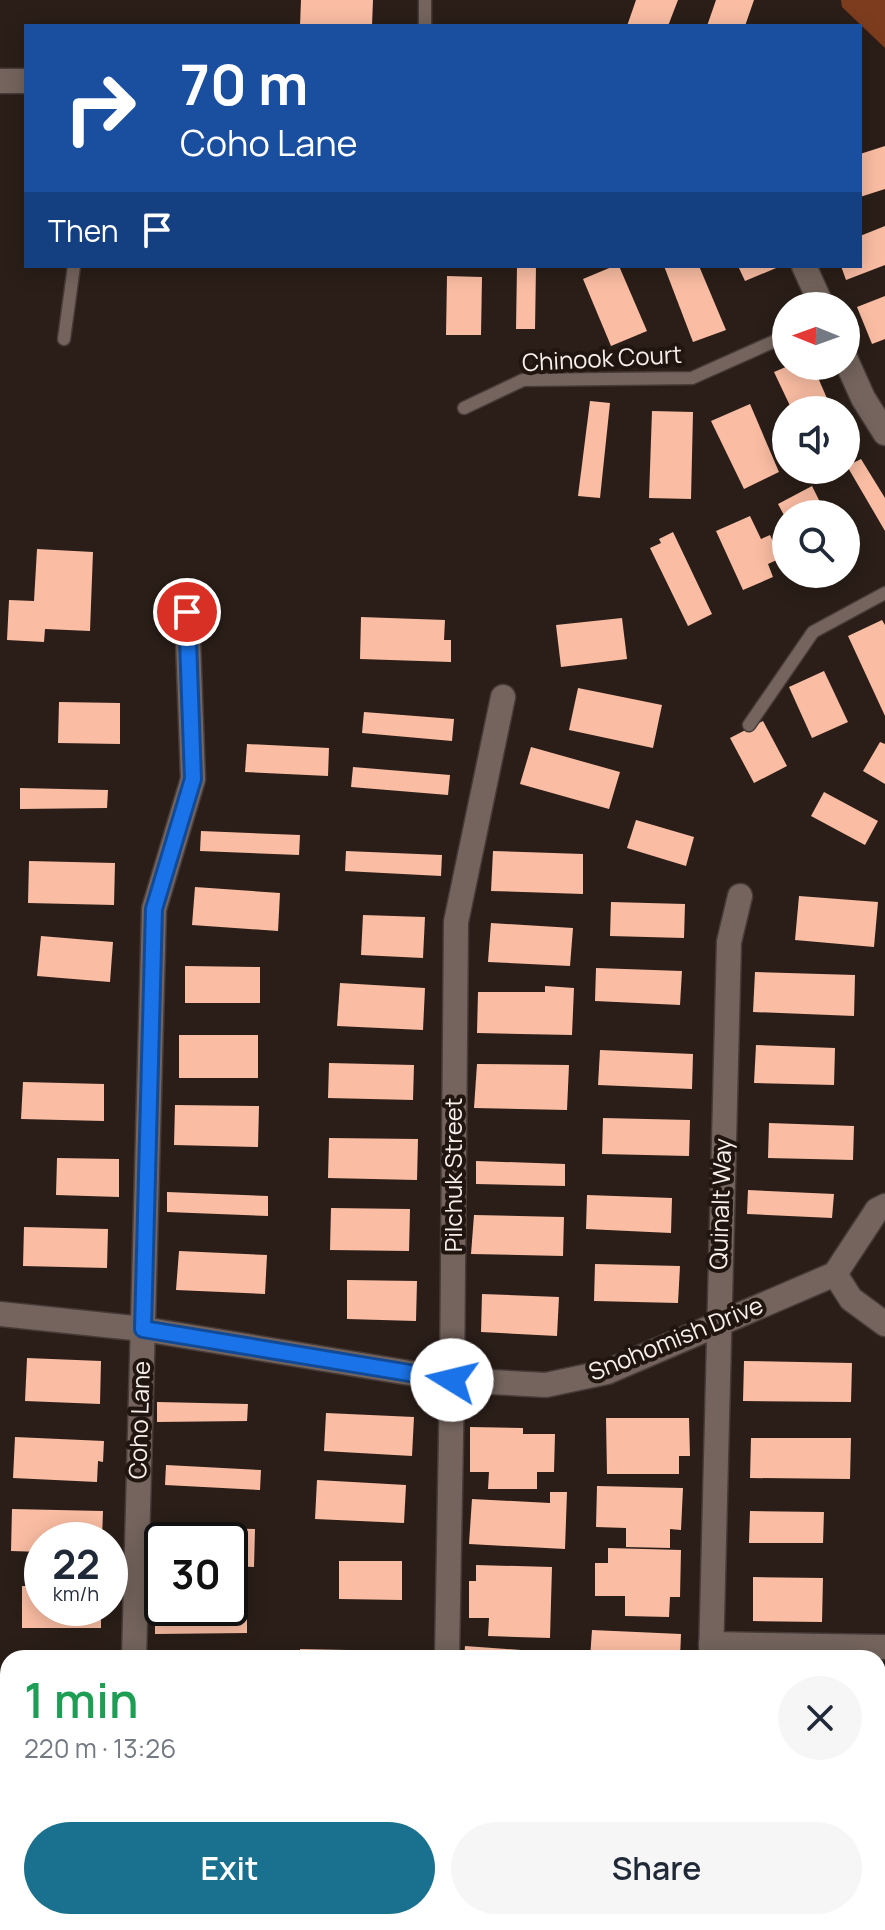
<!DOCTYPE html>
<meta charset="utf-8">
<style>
body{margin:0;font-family:Manrope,sans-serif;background:#f6f6f7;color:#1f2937;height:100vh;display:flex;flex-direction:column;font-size:30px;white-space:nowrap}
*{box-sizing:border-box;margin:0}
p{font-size:26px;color:#747a83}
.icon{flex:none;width:44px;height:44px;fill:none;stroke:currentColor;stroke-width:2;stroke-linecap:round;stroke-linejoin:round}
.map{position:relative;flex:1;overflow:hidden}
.side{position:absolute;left:0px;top:1650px;width:886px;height:280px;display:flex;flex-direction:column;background:#fff;border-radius:24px 24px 0 0;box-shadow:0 4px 20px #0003}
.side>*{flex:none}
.hud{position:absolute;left:24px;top:24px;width:838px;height:244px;border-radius:0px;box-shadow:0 4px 20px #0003;background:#1a4fa0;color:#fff;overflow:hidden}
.needle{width:52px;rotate:271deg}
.buttons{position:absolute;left:772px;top:292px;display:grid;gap:16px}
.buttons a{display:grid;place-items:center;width:88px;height:88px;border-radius:50%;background:#fff;box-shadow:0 4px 20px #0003;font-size:40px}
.speed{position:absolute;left:24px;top:1522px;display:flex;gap:16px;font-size:40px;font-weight:700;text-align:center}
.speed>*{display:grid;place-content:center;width:104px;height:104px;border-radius:50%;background:#fff;box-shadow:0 4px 20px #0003;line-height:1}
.speed small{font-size:20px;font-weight:400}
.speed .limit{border:4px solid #111;border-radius:12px;background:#fff;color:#111}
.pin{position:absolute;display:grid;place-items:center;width:68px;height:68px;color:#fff;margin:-34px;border:4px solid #fff;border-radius:50%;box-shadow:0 2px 8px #0007}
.me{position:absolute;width:88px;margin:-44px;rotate:279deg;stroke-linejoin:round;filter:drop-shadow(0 0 6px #0008)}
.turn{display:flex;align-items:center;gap:28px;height:168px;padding:0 24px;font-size:36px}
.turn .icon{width:104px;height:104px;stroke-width:2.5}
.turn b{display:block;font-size:56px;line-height:68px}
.then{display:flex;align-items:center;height:76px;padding:0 24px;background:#0003;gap:16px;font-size:30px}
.round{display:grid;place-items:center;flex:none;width:84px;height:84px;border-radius:42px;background:#f6f6f7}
.head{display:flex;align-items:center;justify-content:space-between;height:136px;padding:0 24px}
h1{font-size:48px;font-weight:600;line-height:60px;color:#1e9e55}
.button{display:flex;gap:16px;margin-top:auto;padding:16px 24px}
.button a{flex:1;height:92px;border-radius:48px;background:#1a718f;color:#fff;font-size:32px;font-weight:600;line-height:92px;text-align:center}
.button a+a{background:#f6f6f7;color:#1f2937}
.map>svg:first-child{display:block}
</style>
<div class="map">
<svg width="885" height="1930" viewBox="0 0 885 1930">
<rect width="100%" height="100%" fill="#2b1e18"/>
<!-- water -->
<polygon fill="#7d3c1e" points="841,0 885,0 885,48 842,7"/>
<!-- building -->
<g fill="#fabda3">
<polygon points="301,0 373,0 372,26 300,26"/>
<polygon points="636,0 678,0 668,26 627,26"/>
<polygon points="716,0 754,0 745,26 707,26"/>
<polygon points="885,146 885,189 860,197 860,154"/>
<polygon points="885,226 885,265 846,280 841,266 860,266 860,236"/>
<polygon points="517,266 536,266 535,329 516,329"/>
<polygon points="614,266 619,266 647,331 611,346 583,279"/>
<polygon points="664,266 699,266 726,330 693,342"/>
<polygon points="738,266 781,266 745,281"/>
<polygon points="447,276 482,277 481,335 446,335"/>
<polygon points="885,296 885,339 872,344 857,307"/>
<polygon points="788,366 813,366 832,410 792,410 774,372"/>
<polygon points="590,401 610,403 600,498 578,496"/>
<polygon points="750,404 779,472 744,489 711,421"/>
<polygon points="652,411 693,412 691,499 649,498"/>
<polygon points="861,459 885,498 885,531 847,466"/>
<polygon points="812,486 826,514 786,514 786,519 778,504"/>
<polygon points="750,516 761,539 770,535 781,558 768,564 773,577 743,590 716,531"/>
<polygon points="673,532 712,614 688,626 650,548 661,543 659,539"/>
<polygon points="37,549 93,552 90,631 45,629 44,642 7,640 9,600 34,601"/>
<polygon points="361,617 445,620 444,640 451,640 451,662 360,659"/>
<polygon points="622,618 627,659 561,667 556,625"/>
<polygon points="882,620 885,625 885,716 848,636"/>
<polygon points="824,671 848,722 812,738 789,687"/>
<polygon points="578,688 662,705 653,748 569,730"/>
<polygon points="59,702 120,703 120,744 58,743"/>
<polygon points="364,712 454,719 452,741 362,733"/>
<polygon points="763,721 787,766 754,783 730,738"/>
<polygon points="880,742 885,744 885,784 863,771"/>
<polygon points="247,744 329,748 328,776 245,772"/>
<polygon points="531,747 620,772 609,809 520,784"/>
<polygon points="353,767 450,775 448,795 351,787"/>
<polygon points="20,788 108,790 107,808 20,809"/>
<polygon points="824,792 878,821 865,845 811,816"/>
<polygon points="636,820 694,837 686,866 627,848"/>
<polygon points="201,831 300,835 299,855 200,851"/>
<polygon points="346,851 442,855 441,876 345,871"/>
<polygon points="493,851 583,854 583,894 491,891"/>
<polygon points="29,861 115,863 114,905 28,903"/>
<polygon points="195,887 280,893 278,931 192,925"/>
<polygon points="799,896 878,902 874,947 795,940"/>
<polygon points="611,902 685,904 684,938 610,936"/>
<polygon points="363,915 425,917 423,958 361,955"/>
<polygon points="491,923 573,928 570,966 488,962"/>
<polygon points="41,936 113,942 110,982 37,976"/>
<polygon points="185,966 260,967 260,1003 185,1003"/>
<polygon points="596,968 682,971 680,1005 595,1001"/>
<polygon points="755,972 855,975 854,1016 753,1012"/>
<polygon points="340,983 425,988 423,1030 337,1026"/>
<polygon points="545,986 574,988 572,1035 477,1033 478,992 545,992"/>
<rect x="179" y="1035" width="79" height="43"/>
<polygon points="756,1045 835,1048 834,1085 754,1083"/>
<polygon points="600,1050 693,1054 692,1089 598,1085"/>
<polygon points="329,1063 414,1065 413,1100 328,1098"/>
<polygon points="477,1064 569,1065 567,1110 474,1108"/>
<polygon points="23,1082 104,1084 104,1121 21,1119"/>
<polygon points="175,1105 259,1106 258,1147 174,1145"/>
<polygon points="603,1118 690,1120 689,1156 602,1154"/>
<polygon points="769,1123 854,1126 853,1160 768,1158"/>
<polygon points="329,1138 418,1139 417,1180 328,1178"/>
<polygon points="57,1158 119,1159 119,1197 56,1195"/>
<polygon points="476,1161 565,1164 565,1186 476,1184"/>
<polygon points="748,1190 834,1194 832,1218 747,1214"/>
<polygon points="167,1192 268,1196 268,1216 167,1212"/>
<polygon points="587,1195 672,1198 671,1233 586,1229"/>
<polygon points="331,1208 410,1209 409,1251 330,1250"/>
<polygon points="474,1215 564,1217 563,1256 471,1254"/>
<polygon points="24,1227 108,1229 107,1268 23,1266"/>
<polygon points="179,1251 267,1255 265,1294 176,1290"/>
<polygon points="595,1264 680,1266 678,1303 594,1301"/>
<polygon points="347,1280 417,1281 416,1321 347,1319"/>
<polygon points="482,1294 559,1297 557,1336 481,1332"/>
<polygon points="27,1358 101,1361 100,1404 25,1401"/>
<polygon points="744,1361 852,1363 851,1402 743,1401"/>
<polygon points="157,1402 248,1404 247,1421 157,1422"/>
<polygon points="326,1413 414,1417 412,1456 324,1451"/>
<polygon points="606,1418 689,1418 690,1456 679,1456 679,1474 607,1474"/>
<polygon points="470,1427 523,1428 523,1434 555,1434 554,1472 537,1472 537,1489 488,1489 489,1472 470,1472"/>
<polygon points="15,1437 104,1441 103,1462 98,1461 97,1482 13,1478"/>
<polygon points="751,1438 851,1438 850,1479 750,1478"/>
<polygon points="166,1465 261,1470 260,1490 165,1485"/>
<polygon points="317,1480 406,1485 404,1523 315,1519"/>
<polygon points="597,1486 683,1488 681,1530 670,1529 670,1548 626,1547 626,1528 596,1527"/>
<polygon points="550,1492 567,1492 565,1549 469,1544 472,1499 550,1503"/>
<polygon points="12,1509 103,1511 102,1540 42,1540 42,1552 11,1551"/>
<polygon points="750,1511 824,1512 823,1543 749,1543"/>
<polygon points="157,1527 255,1529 254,1567 230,1566 230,1540 162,1540 162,1565 157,1564"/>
<polygon points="608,1548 681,1550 680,1597 670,1597 669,1617 625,1616 625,1596 595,1596 595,1563 608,1563"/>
<polygon points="339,1561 402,1561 402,1600 339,1599"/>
<polygon points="476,1565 552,1567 550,1638 488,1636 489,1618 469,1618 469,1581 476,1581"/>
<polygon points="753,1577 823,1578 822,1622 753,1621"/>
<polygon points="22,1586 42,1586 42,1608 101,1608 101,1628 22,1628"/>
<polygon points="155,1613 247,1613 247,1633 155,1634"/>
<polygon points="592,1630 681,1634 680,1658 590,1658"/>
<polygon points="465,1646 548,1652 548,1658 464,1658"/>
<polygon points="300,1649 397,1651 397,1658 300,1658"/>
<rect x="878" y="1721" width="7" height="53"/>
<polygon points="878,1858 885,1868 885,1915 880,1908 878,1910"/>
<polygon points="204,1922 252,1922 245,1930 196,1930"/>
<polygon points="577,1922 669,1922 668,1930 577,1930"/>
<rect x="723" y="1922" width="75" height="8"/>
</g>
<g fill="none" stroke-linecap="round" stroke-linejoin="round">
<defs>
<g id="lane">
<polyline points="425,26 425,0"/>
<polyline points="64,339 74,266"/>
<polyline points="464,408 523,380 692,378 786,336"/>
<polyline points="749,725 813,632 885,593"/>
</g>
<g id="street">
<polyline points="0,81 26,81"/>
<polyline points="804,266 822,306"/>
<polyline points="846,360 863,398 885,433"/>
<polyline points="835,1274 851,1299 885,1324"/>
<polyline points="0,1314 143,1329 452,1380 546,1385 607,1372 835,1274 877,1210 885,1206"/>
<polyline points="711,1644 885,1647"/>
<polyline points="134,1658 154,909 193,779 187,612"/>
<polyline points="447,1658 452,1380 456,922 503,697"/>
<polyline points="711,1658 729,942 740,896"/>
<polyline points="151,1922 154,1930"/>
<polyline points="700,1930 700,1922"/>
</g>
</defs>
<!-- lane casing -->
<use href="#lane" stroke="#463b37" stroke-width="15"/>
<!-- street casing -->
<use href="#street" stroke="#463b37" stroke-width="27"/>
<!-- lane -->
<use href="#lane" stroke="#74645d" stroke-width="12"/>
<!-- street -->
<use href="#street" stroke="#74645d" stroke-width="24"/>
</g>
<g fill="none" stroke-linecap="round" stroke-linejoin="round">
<defs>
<polyline id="route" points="187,612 193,779 154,909 143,1329 452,1380"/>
</defs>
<!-- route casing -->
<use href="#route" stroke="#114b97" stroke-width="20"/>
<!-- route -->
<use href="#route" stroke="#1a73e8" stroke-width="14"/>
</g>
<g text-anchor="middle" stroke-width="8" stroke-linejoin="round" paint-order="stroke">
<!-- street labels -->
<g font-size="24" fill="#f9f0ec" stroke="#21150f">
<text transform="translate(602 359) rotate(-3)" y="8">Chinook Court</text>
<text transform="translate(454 1175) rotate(-90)" y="8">Pilchuk Street</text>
<text transform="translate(721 1204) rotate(-88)" y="8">Quinalt Way</text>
<text transform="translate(676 1339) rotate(-22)" y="8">Snohomish Drive</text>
<text transform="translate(140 1420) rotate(-88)" y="8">Coho Lane</text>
</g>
</g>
</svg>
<div class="buttons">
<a><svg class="needle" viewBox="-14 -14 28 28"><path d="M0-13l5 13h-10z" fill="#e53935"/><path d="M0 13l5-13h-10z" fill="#747a83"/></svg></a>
<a><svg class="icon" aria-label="sound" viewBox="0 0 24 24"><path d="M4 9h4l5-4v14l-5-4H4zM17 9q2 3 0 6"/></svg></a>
<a><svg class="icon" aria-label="search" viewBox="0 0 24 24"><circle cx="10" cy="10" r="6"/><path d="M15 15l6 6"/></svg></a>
</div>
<div class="speed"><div>22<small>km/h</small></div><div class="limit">30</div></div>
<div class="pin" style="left:187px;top:612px;background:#d93025"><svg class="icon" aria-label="arrive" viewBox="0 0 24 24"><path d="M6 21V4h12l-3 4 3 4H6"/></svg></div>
<svg class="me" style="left:452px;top:1380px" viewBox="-20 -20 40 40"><circle r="19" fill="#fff"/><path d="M0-13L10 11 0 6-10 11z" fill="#1a73e8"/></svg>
<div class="hud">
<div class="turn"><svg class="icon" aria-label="right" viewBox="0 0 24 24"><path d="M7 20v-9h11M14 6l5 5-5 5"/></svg><div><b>70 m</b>Coho Lane</div></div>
<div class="then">Then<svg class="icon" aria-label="arrive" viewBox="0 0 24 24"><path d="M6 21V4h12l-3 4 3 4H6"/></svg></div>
</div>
<section class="side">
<div class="head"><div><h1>1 min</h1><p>220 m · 13:26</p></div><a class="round"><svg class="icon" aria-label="close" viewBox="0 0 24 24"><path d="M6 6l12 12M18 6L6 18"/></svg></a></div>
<div class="button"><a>Exit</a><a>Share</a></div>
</section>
</div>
